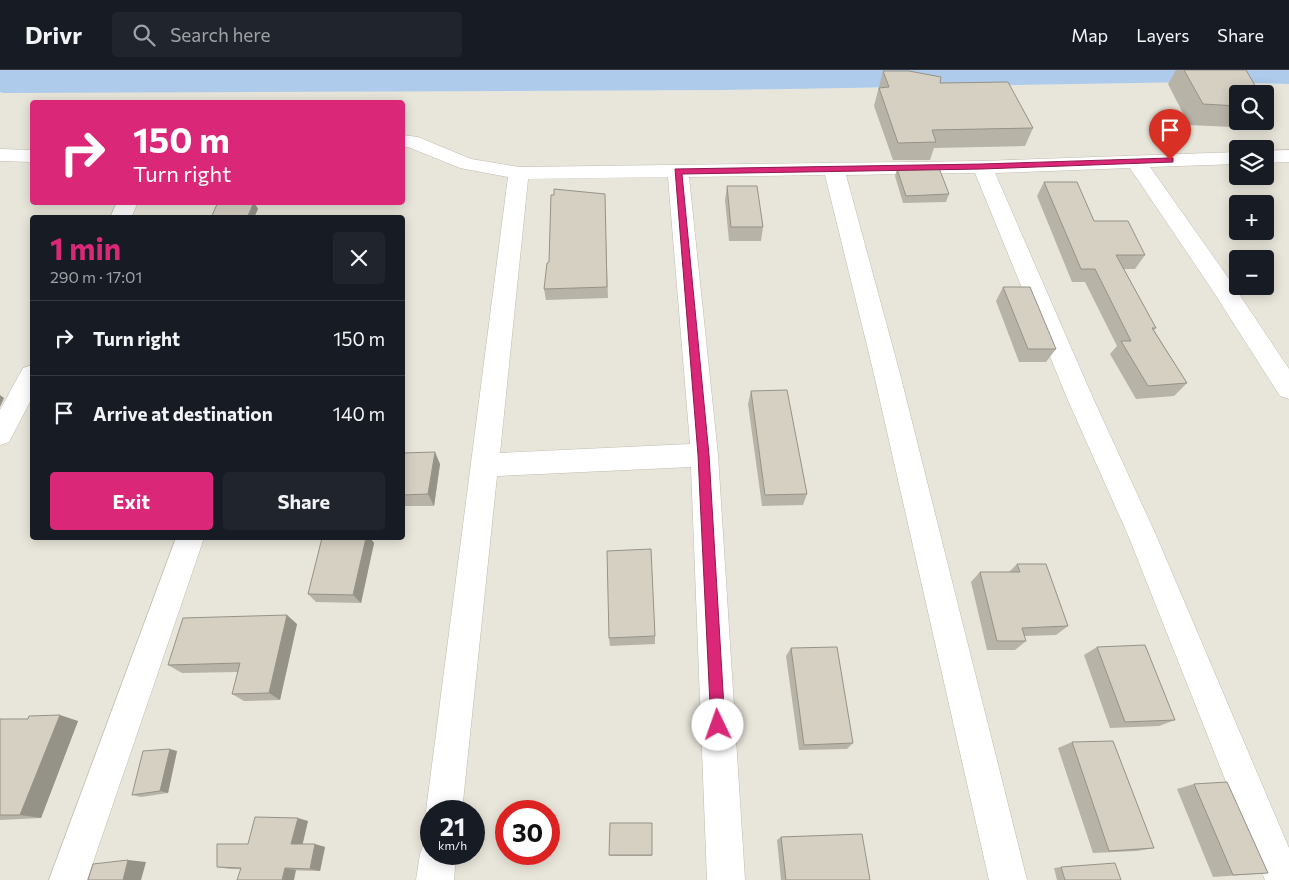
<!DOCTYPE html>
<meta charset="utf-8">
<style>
body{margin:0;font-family:Commissioner,sans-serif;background:#20242c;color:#f1f3f6;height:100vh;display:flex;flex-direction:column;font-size:19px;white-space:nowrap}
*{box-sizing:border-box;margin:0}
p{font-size:16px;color:#9ea1a6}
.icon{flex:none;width:28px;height:28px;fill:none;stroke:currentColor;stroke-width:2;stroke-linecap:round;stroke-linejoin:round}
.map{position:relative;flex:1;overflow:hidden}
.side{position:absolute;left:30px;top:145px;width:375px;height:325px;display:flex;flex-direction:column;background:#171b24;border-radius:5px;box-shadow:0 2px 12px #0003}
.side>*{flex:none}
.hud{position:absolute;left:30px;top:30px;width:375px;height:105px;border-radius:5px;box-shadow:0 2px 12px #0003;background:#db2777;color:#fff;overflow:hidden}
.fabs{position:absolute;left:1229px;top:15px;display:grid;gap:10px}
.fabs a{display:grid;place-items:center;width:45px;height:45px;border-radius:5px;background:#171b24;box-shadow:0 2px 12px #0003;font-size:25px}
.speed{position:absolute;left:420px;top:730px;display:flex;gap:10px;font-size:25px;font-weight:700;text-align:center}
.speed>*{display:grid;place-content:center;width:65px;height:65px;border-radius:50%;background:#171b24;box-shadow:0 2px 12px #0003;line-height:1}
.speed small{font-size:12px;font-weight:400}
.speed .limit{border:8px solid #d22;background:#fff;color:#111}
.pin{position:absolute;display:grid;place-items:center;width:42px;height:42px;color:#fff;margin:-51px -21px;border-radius:50% 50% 50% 0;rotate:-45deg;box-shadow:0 0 5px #0007}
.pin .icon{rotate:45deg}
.me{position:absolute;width:55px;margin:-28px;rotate:357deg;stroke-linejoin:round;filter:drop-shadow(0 0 4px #0008)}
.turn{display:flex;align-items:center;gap:18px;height:105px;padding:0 20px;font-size:22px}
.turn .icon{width:65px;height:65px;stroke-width:2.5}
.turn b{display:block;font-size:35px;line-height:42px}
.round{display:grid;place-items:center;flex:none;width:52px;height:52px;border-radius:5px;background:#20242c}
.headline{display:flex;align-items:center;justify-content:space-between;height:85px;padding:0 20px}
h1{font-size:30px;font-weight:700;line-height:38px;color:#db2777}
.cta{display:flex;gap:10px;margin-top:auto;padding:10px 20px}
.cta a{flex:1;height:58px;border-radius:5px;background:#db2777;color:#fff;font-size:20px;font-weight:700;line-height:58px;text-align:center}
.cta a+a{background:#20242c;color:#f1f3f6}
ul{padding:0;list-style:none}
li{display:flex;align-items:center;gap:15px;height:75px;padding:0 20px;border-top:1px solid #363941}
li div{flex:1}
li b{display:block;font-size:19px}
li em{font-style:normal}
header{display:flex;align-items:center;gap:30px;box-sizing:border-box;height:70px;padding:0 25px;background:#171b24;border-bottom:1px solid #363941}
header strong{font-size:24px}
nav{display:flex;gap:28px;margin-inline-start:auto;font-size:18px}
.search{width:350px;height:45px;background:#20242c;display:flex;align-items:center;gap:12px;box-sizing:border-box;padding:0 18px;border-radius:5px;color:#9ea1a6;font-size:19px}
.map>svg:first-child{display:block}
</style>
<header>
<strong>Drivr</strong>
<div class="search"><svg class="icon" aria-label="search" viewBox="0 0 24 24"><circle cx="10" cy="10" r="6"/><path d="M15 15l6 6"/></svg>Search here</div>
<nav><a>Map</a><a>Layers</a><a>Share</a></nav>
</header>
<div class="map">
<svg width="1289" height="810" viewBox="0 0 1289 810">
<rect width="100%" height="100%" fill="#f4f3ec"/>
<!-- residential -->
<path fill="#e8e5da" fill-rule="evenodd" d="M1200 12 1289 14V810H0V22L726 20ZM1238 24H1265V51H1238ZM32 32H402V132H32ZM1238 79H1265V106H1238ZM1238 134H1265V161H1238ZM32 148H402V468H32ZM1238 189H1265V216H1238ZM431 741H474V784H431ZM506 741H549V784H506Z"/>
<!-- water -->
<polygon fill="#aecbeb" points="0,0 1289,0 1289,14 1200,12 726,20 3,23 0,22"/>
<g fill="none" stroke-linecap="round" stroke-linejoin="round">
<defs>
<g id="street">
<path d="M402 65 418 67 471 89 519 97 982 91 1238 82V94L1150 97 1227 206 1289 299V329L1280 326 1211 218 1130 98 995 103 1093 328 1156 465 1289 778V810H1265L1128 465 1067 328 975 103 846 105 899 300 1027 810H989L873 300 825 105 689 107 718 385 745 810H707L691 397 497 406 462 741H431V753L426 741 508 107 460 98 408 77H402ZM668 107 690 374 500 383 528 109Z"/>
<polygon points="0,79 32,80 32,92 0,91"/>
<polygon points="1289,80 1289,92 1265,93 1265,81"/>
<polygon points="117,132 138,132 131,148 110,148"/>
<polygon points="32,295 32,328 9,372 0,375 0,340 23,298"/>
<polygon points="176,468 204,468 87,810 49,810"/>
<polygon points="431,769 431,784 456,784 454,810 416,810 420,784 425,771"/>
</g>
</defs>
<!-- street casing -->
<use href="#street" stroke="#bfbbaf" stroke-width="1"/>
<!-- street -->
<use href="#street" fill="#fff" fill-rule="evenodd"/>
</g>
<!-- wall -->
<g fill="#b7b3a7">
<polygon points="1176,0 1246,0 1238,24 1238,51 1259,51 1254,58 1189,55 1168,14"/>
<polygon points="883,1 940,13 1033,58 1025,76 934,78 930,90 893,90 874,36"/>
<polygon points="1265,31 1269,38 1265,43"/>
<polygon points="897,99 949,124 946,132 903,133 895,106"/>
<polygon points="1044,112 1094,151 1145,185 1135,199 1124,199 1156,258 1154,260 1187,313 1174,326 1136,329 1110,284 1117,276 1085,212 1072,212 1037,126"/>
<polygon points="727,116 763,157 761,171 729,171 725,130"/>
<polygon points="605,136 608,228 546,230 544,219 549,192"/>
<polygon points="1003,217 1056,279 1046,292 1019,292 996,231"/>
<polygon points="751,321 807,424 803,435 762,436 748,334"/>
<polygon points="402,383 440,394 434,436 402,436"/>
<polygon points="322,468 370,468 374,473 361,533 316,532 308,524"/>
<polygon points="1017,494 1068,556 1056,565 1024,566 1026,571 1015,580 987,580 971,512 980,502 1009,502"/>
<polygon points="297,554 280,630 244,631 232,624 238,602 182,603 168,595"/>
<polygon points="655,566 655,574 610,576 609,568"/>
<polygon points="1097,577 1175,650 1159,656 1110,658 1084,585"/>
<polygon points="791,578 853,673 847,679 799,680 786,586"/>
<polygon points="0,649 78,651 41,748 0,750"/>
<polygon points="1072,672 1154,778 1137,781 1093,783 1058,678"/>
<polygon points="177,681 168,723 141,727 132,725"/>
<polygon points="1194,714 1268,803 1213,807 1177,719"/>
<polygon points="308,751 302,774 325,777 320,801 230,799 217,797 248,774"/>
<polygon points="652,753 652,786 610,786 609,785"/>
<polygon points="781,767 870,810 781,810 777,770"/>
<polygon points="1061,797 1121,810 1057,810 1054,798"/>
</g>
<!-- shaded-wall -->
<g fill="#959288">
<polygon points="254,132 258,139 254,148 247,148"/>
<polygon points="0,325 4,328 0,337"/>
<polygon points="435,382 440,394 434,436 428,424"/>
<polygon points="366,468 370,468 374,473 361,533 353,525"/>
<polygon points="287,545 297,554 280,630 269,623"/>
<polygon points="60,645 78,651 41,748 20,745"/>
<polygon points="170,679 177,681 168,723 160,721"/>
<polygon points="298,748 308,751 302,777 291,774"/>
<polygon points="315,774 325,777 320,801 310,799"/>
<polygon points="128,790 146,792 141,810 123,810"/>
<polygon points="285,798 296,800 294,810 282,810"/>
</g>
<!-- building -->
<g fill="#d5d0c2" stroke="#959288">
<polygon points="1184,0 1246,0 1260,24 1238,24 1238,36 1203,34"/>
<polygon points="883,1 909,1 941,7 940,13 1008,12 1033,58 932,60 936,72 898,73 879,18 889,17"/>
<polygon points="1265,31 1269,38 1265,38"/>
<polygon points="939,98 949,124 906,126 897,99"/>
<polygon points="1044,112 1077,112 1094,151 1128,151 1145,185 1116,185 1156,258 1152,258 1187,313 1148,316 1121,271 1131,271 1095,199 1081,199"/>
<polygon points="727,116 757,116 763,157 731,157"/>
<polygon points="554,119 605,124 607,217 544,219 547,193 549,192 551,125 554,125"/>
<polygon points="218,132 254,132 247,148 211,148"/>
<polygon points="1003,217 1030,217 1056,279 1028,279"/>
<polygon points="787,320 807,424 765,425 751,321"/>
<polygon points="435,382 428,424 402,425 402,383"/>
<polygon points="322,468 366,468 353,525 308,524"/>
<polygon points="651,479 655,566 609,568 607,481"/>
<polygon points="1017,494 1046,494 1068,556 1022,558 1026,571 997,571 980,502 1020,502"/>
<polygon points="287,545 269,623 232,624 240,593 168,595 183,548"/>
<polygon points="1145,575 1175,650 1125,652 1097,577"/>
<polygon points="837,577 853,673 804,675 791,578"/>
<polygon points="60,645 20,745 0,745 0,649 28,649 29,646"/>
<polygon points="1113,671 1154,778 1109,781 1072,672"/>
<polygon points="170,679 160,721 132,725 143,681"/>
<polygon points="1227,712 1268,803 1233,805 1194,714"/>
<polygon points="255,747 298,748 291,774 315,774 310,799 285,798 282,810 237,810 241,798 217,797 217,774 248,774"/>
<polygon points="610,753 652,753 652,785 609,785"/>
<polygon points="862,764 870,810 786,810 781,767"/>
<polygon points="128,790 123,810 88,810 93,794"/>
<polygon points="1115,793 1121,810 1065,810 1061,797"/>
</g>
<!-- route -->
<polygon fill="#db2777" stroke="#8e194d" points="1170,88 1173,88 1173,92 982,99 682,104 709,385 725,655 723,660 718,662 713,660 711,655 698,385 675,99 982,94"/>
</svg>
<div class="fabs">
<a><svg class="icon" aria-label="search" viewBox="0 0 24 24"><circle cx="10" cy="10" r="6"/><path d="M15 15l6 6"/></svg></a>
<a><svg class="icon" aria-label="layers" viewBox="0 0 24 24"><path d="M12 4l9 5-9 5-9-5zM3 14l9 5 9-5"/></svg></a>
<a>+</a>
<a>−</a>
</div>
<div class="speed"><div>21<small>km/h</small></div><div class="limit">30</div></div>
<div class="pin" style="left:1170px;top:90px;background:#d93025"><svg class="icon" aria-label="arrive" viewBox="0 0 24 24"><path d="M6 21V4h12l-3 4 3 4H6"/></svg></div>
<svg class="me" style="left:718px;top:655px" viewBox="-20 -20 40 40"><circle r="19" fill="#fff"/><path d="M0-13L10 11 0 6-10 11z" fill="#db2777"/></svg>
<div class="hud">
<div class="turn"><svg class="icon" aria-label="right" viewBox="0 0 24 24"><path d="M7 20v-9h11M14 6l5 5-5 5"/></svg><div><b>150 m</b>Turn right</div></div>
</div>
<section class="side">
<div class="headline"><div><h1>1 min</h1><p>290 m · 17:01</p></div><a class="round"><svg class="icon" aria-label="close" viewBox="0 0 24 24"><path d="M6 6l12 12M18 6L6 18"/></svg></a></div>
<ul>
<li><svg class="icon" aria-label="right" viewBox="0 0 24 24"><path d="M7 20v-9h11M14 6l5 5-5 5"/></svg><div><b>Turn right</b></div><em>150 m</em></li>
<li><svg class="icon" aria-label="arrive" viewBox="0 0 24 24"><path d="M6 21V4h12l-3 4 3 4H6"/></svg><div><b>Arrive at destination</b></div><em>140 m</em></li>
</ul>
<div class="cta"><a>Exit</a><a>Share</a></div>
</section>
</div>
